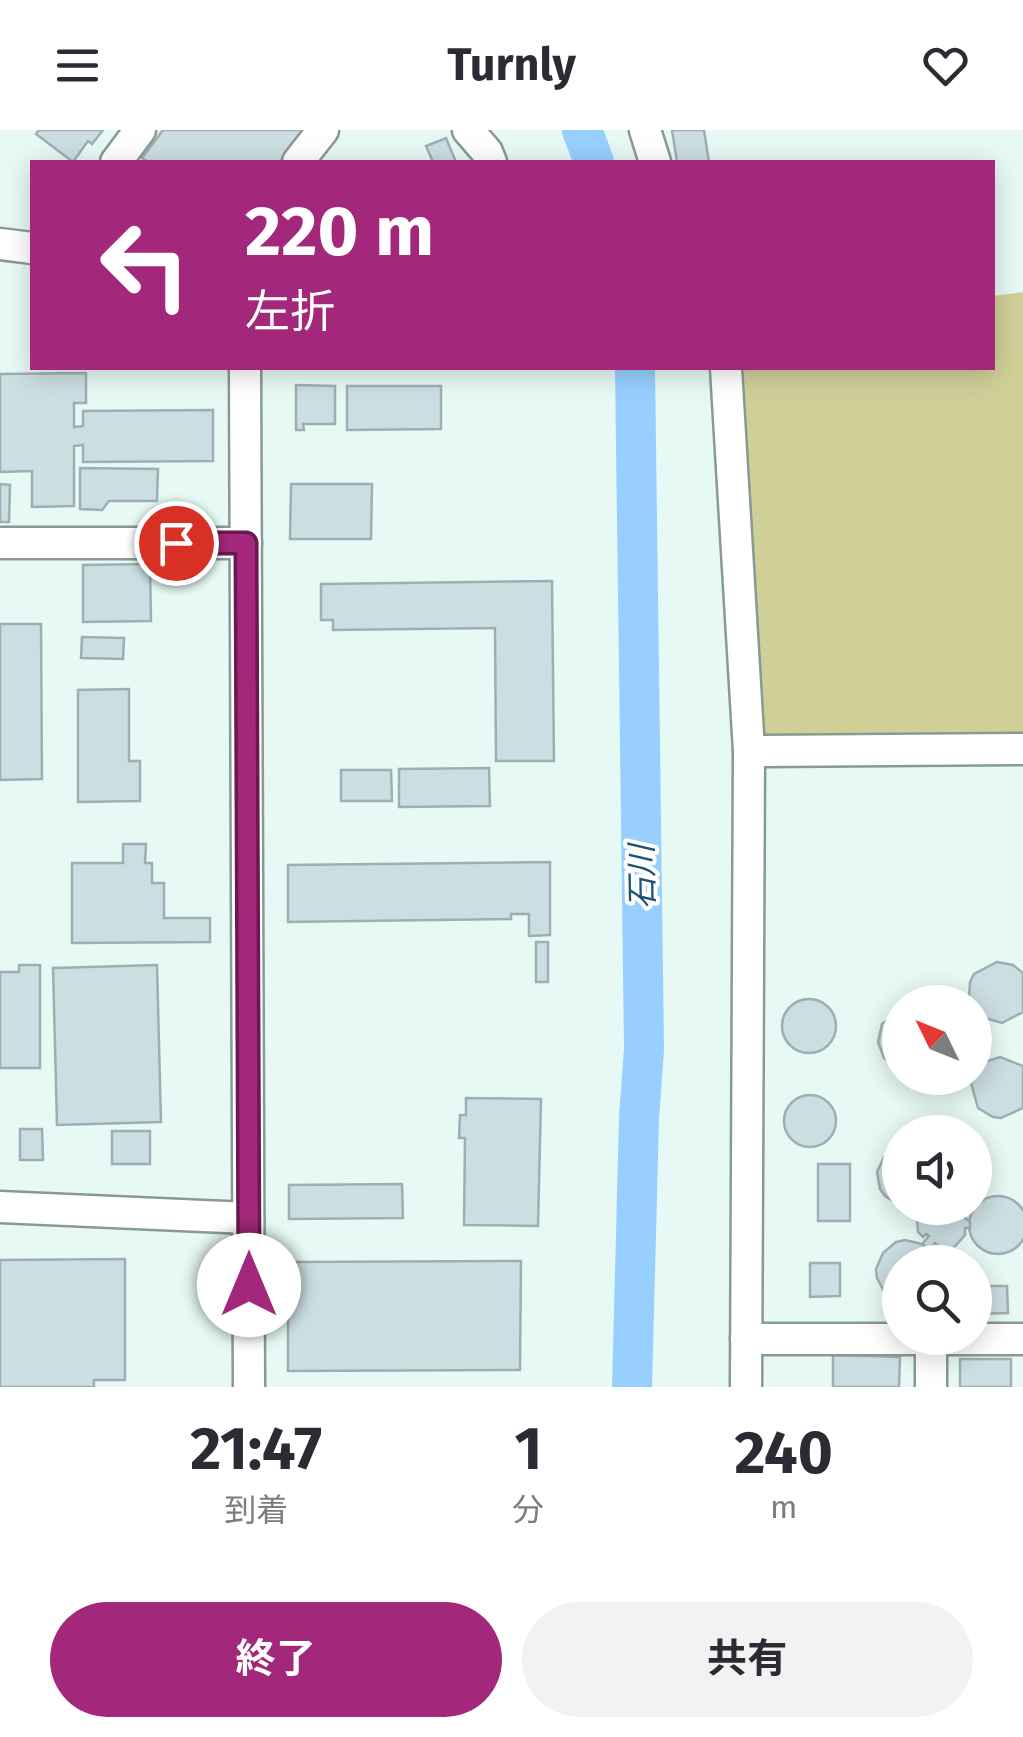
<!DOCTYPE html>
<html lang="ja">
<meta charset="utf-8">
<style>
body{margin:0;font-family:"Fira Sans","Noto Sans JP",sans-serif;background:#f2f2f3;color:#2b2b33;height:100vh;display:flex;flex-direction:column;font-size:38px;white-space:nowrap}
*{box-sizing:border-box;margin:0}
p{font-size:32px;color:#7c7c81}
.icon{flex:none;width:55px;height:55px;fill:none;stroke:currentColor;stroke-width:2;stroke-linecap:round;stroke-linejoin:round}
.map{position:relative;height:1257px;overflow:hidden}
.side{display:flex;flex-direction:column;background:#fff;flex:1}
.side>*{flex:none}
.banner{position:absolute;left:30px;top:30px;width:965px;height:210px;border-radius:0px;box-shadow:0 5px 25px #0003;background:#a3277b;color:#fff;overflow:hidden}
.needle{width:65px;rotate:313deg}
.controls{position:absolute;left:882px;top:855px;display:grid;gap:20px}
.controls a{display:grid;place-items:center;width:110px;height:110px;border-radius:50%;background:#fff;box-shadow:0 5px 25px #0003;font-size:50px}
.pin{position:absolute;display:grid;place-items:center;width:85px;height:85px;color:#fff;margin:-42px;border:5px solid #fff;border-radius:50%;box-shadow:0 2px 10px #0007}
.me{position:absolute;width:110px;margin:-55px;rotate:0deg;stroke-linejoin:round;filter:drop-shadow(0 0 8px #0008)}
.turn{display:flex;align-items:center;gap:35px;height:210px;padding:0 50px;font-size:45px}
.turn .icon{width:130px;height:130px;stroke-width:2.5}
.turn b{display:block;font-size:70px;line-height:85px}
.eta{display:flex;justify-content:space-evenly;align-items:center;height:170px;text-align:center}
.eta b{font-size:60px;font-weight:700;line-height:70px}
.button{display:flex;gap:20px;margin-top:auto;padding:20px 50px}
.button a{flex:1;height:115px;border-radius:60px;background:#a3277b;color:#fff;font-size:40px;font-weight:700;line-height:115px;text-align:center}
.button a+a{background:#f2f2f3;color:#2b2b33}
header{display:flex;justify-content:space-between;align-items:center;height:130px;padding:0 50px;background:#fff;font-size:45px;font-weight:700}
.map>svg:first-child{display:block}
</style>
<header><svg class="icon" aria-label="menu" viewBox="0 0 24 24"><path d="M4 6h16M4 12h16M4 18h16"/></svg>Turnly<svg class="icon" aria-label="heart" viewBox="0 0 24 24"><path d="M12 20l-8-8c-3-5 5-10 8-4 3-6 11-1 8 4z"/></svg></header>
<div class="map">
<svg width="1023" height="1257" viewBox="0 0 1023 1257">
<rect width="100%" height="100%" fill="#e7f9f4"/>
<!-- green -->
<polygon fill="#cfd098" points="1023,162 1023,605 751,606 744,238 992,238 993,166"/>
<g fill="none" stroke-linecap="round" stroke-linejoin="round">
<!-- river -->
<g stroke="#97d0fe" stroke-width="40">
<polyline points="582,0 594,32"/>
<polyline points="632,1257 639,988 644,919 635,238"/>
</g>
</g>
<!-- building -->
<g fill="#cbdee1" stroke="#9eafb3" stroke-width="2.5">
<polygon points="39,0 103,0 92,14 88,11 73,32 36,4"/>
<polygon points="163,0 304,0 280,32 148,32 142,28"/>
<polygon points="672,0 704,0 709,32 677,32"/>
<polygon points="446,8 456,32 433,32 426,16"/>
<polygon points="86,243 86,273 74,273 74,297 83,296 83,281 213,280 213,331 83,332 83,315 74,316 74,376 32,377 32,341 0,342 0,244"/>
<polygon points="296,255 335,256 335,294 303,294 304,300 296,300"/>
<polygon points="347,256 441,256 441,299 347,300"/>
<polygon points="80,338 158,339 157,371 109,371 102,380 80,379"/>
<polygon points="0,354 10,355 9,392 0,392"/>
<polygon points="291,354 372,354 371,409 290,409"/>
<polygon points="150,434 151,491 83,492 83,435"/>
<polygon points="552,451 554,631 496,631 495,498 333,500 333,490 321,490 321,454"/>
<polygon points="0,494 41,494 42,649 0,650"/>
<polygon points="82,507 124,508 123,529 81,528"/>
<polygon points="129,559 129,631 140,631 140,671 78,672 78,560"/>
<polygon points="489,638 490,676 399,677 399,639"/>
<polygon points="341,640 391,640 392,671 341,671"/>
<polygon points="123,714 146,714 145,733 152,733 152,753 164,753 164,788 210,788 210,812 72,813 72,733 123,733"/>
<polygon points="550,732 550,805 529,806 529,784 511,784 511,789 288,792 288,735"/>
<rect x="536" y="812" width="12" height="40"/>
<polygon points="997,832 1013,835 1023,843 1023,882 1002,893 978,886 975,872 969,869 970,852 974,844"/>
<polygon points="19,835 40,835 40,938 0,938 0,842 19,842"/>
<polygon points="157,835 161,992 57,995 53,838"/>
<circle cx="809" cy="896" r="27"/>
<polygon points="900,881 900,939 884,928 878,912 882,894"/>
<polygon points="975,894 990,901 991,915 984,922 980,919 975,925 984,932 978,938 975,935"/>
<polygon points="1000,927 1023,936 1023,978 1001,988 993,987 978,978 971,953 984,932"/>
<circle cx="810" cy="991" r="26"/>
<polygon points="466,968 541,969 538,1096 464,1095 465,1008 459,1008 460,985 466,985"/>
<polygon points="20,999 42,999 43,1030 20,1030"/>
<rect x="112" y="1001" width="38" height="33"/>
<polygon points="899,1017 900,1017 900,1075 885,1066 880,1059 877,1042 884,1027"/>
<rect x="818" y="1034" width="32" height="57"/>
<polygon points="402,1054 403,1088 289,1089 289,1055"/>
<circle cx="998" cy="1095" r="29"/>
<polygon points="931,1078 954,1078 970,1092 970,1098 965,1098 965,1105 948,1124 935,1113 929,1120 922,1114 929,1106 926,1104 923,1107 918,1102 917,1089 923,1081 927,1085"/>
<polygon points="905,1110 922,1114 936,1132 900,1132 900,1171 885,1163 877,1148 876,1139 883,1123 896,1112"/>
<polygon points="125,1129 125,1250 94,1250 94,1257 0,1257 0,1130"/>
<polygon points="521,1131 520,1240 288,1241 288,1132"/>
<polygon points="810,1133 840,1133 840,1166 810,1167"/>
<polygon points="975,1156 1007,1156 1008,1183 975,1184"/>
<polygon points="833,1225 900,1227 899,1257 833,1257"/>
<rect x="960" y="1229" width="51" height="28"/>
</g>
<g fill="none" stroke-linecap="round" stroke-linejoin="round">
<defs>
<g id="minor">
<polyline points="468,0 487,22 491,32"/>
<polyline points="645,0 655,32"/>
<polyline points="116,32 140,0"/>
<polyline points="298,32 323,0"/>
<polyline points="0,114 32,118"/>
<polyline points="245,238 249,1257"/>
<polyline points="726,238 749,621 746,1257"/>
<polyline points="0,413 246,413"/>
<polyline points="749,621 1023,619"/>
<polyline points="0,1077 248,1088"/>
<polyline points="746,1209 1023,1209"/>
<polyline points="931,1257 931,1210"/>
</g>
</defs>
<!-- minor casing -->
<use href="#minor" stroke="#899a95" stroke-width="35"/>
<!-- minor -->
<use href="#minor" stroke="#fff" stroke-width="30"/>
</g>
<g fill="none" stroke-linecap="round" stroke-linejoin="round">
<defs>
<polyline id="route" points="176,413 246,413 249,1155"/>
</defs>
<!-- route casing -->
<use href="#route" stroke="#6a1950" stroke-width="25"/>
<!-- route -->
<use href="#route" stroke="#a3277b" stroke-width="18"/>
</g>
<g text-anchor="middle" stroke-width="8" stroke-linejoin="round" paint-order="stroke">
<!-- water labels -->
<g font-size="32" font-style="italic" fill="#1e5378" stroke="#fff">
<text transform="translate(642 747) rotate(-91)" y="11">石川</text>
</g>
</g>
</svg>
<div class="controls">
<a><svg class="needle" viewBox="-14 -14 28 28"><path d="M0-13l5 13h-10z" fill="#e53935"/><path d="M0 13l5-13h-10z" fill="#7c7c81"/></svg></a>
<a><svg class="icon" aria-label="sound" viewBox="0 0 24 24"><path d="M4 9h4l5-4v14l-5-4H4zM17 9q2 3 0 6"/></svg></a>
<a><svg class="icon" aria-label="search" viewBox="0 0 24 24"><circle cx="10" cy="10" r="6"/><path d="M15 15l6 6"/></svg></a>
</div>
<div class="pin" style="left:176px;top:413px;background:#d93025"><svg class="icon" aria-label="arrive" viewBox="0 0 24 24"><path d="M6 21V4h12l-3 4 3 4H6"/></svg></div>
<svg class="me" style="left:249px;top:1155px" viewBox="-20 -20 40 40"><circle r="19" fill="#fff"/><path d="M0-13L10 11 0 6-10 11z" fill="#a3277b"/></svg>
<div class="banner">
<div class="turn"><svg class="icon" aria-label="left" viewBox="0 0 24 24"><path d="M17 20v-9H6M10 6l-5 5 5 5"/></svg><div><b>220 m</b>左折</div></div>
</div>
</div>
<section class="side">
<div class="eta">
<div><b>21:47</b><p>到着</p></div>
<div><b>1</b><p>分</p></div>
<div><b>240</b><p>m</p></div>
</div>
<div class="button"><a>終了</a><a>共有</a></div>
</section>
